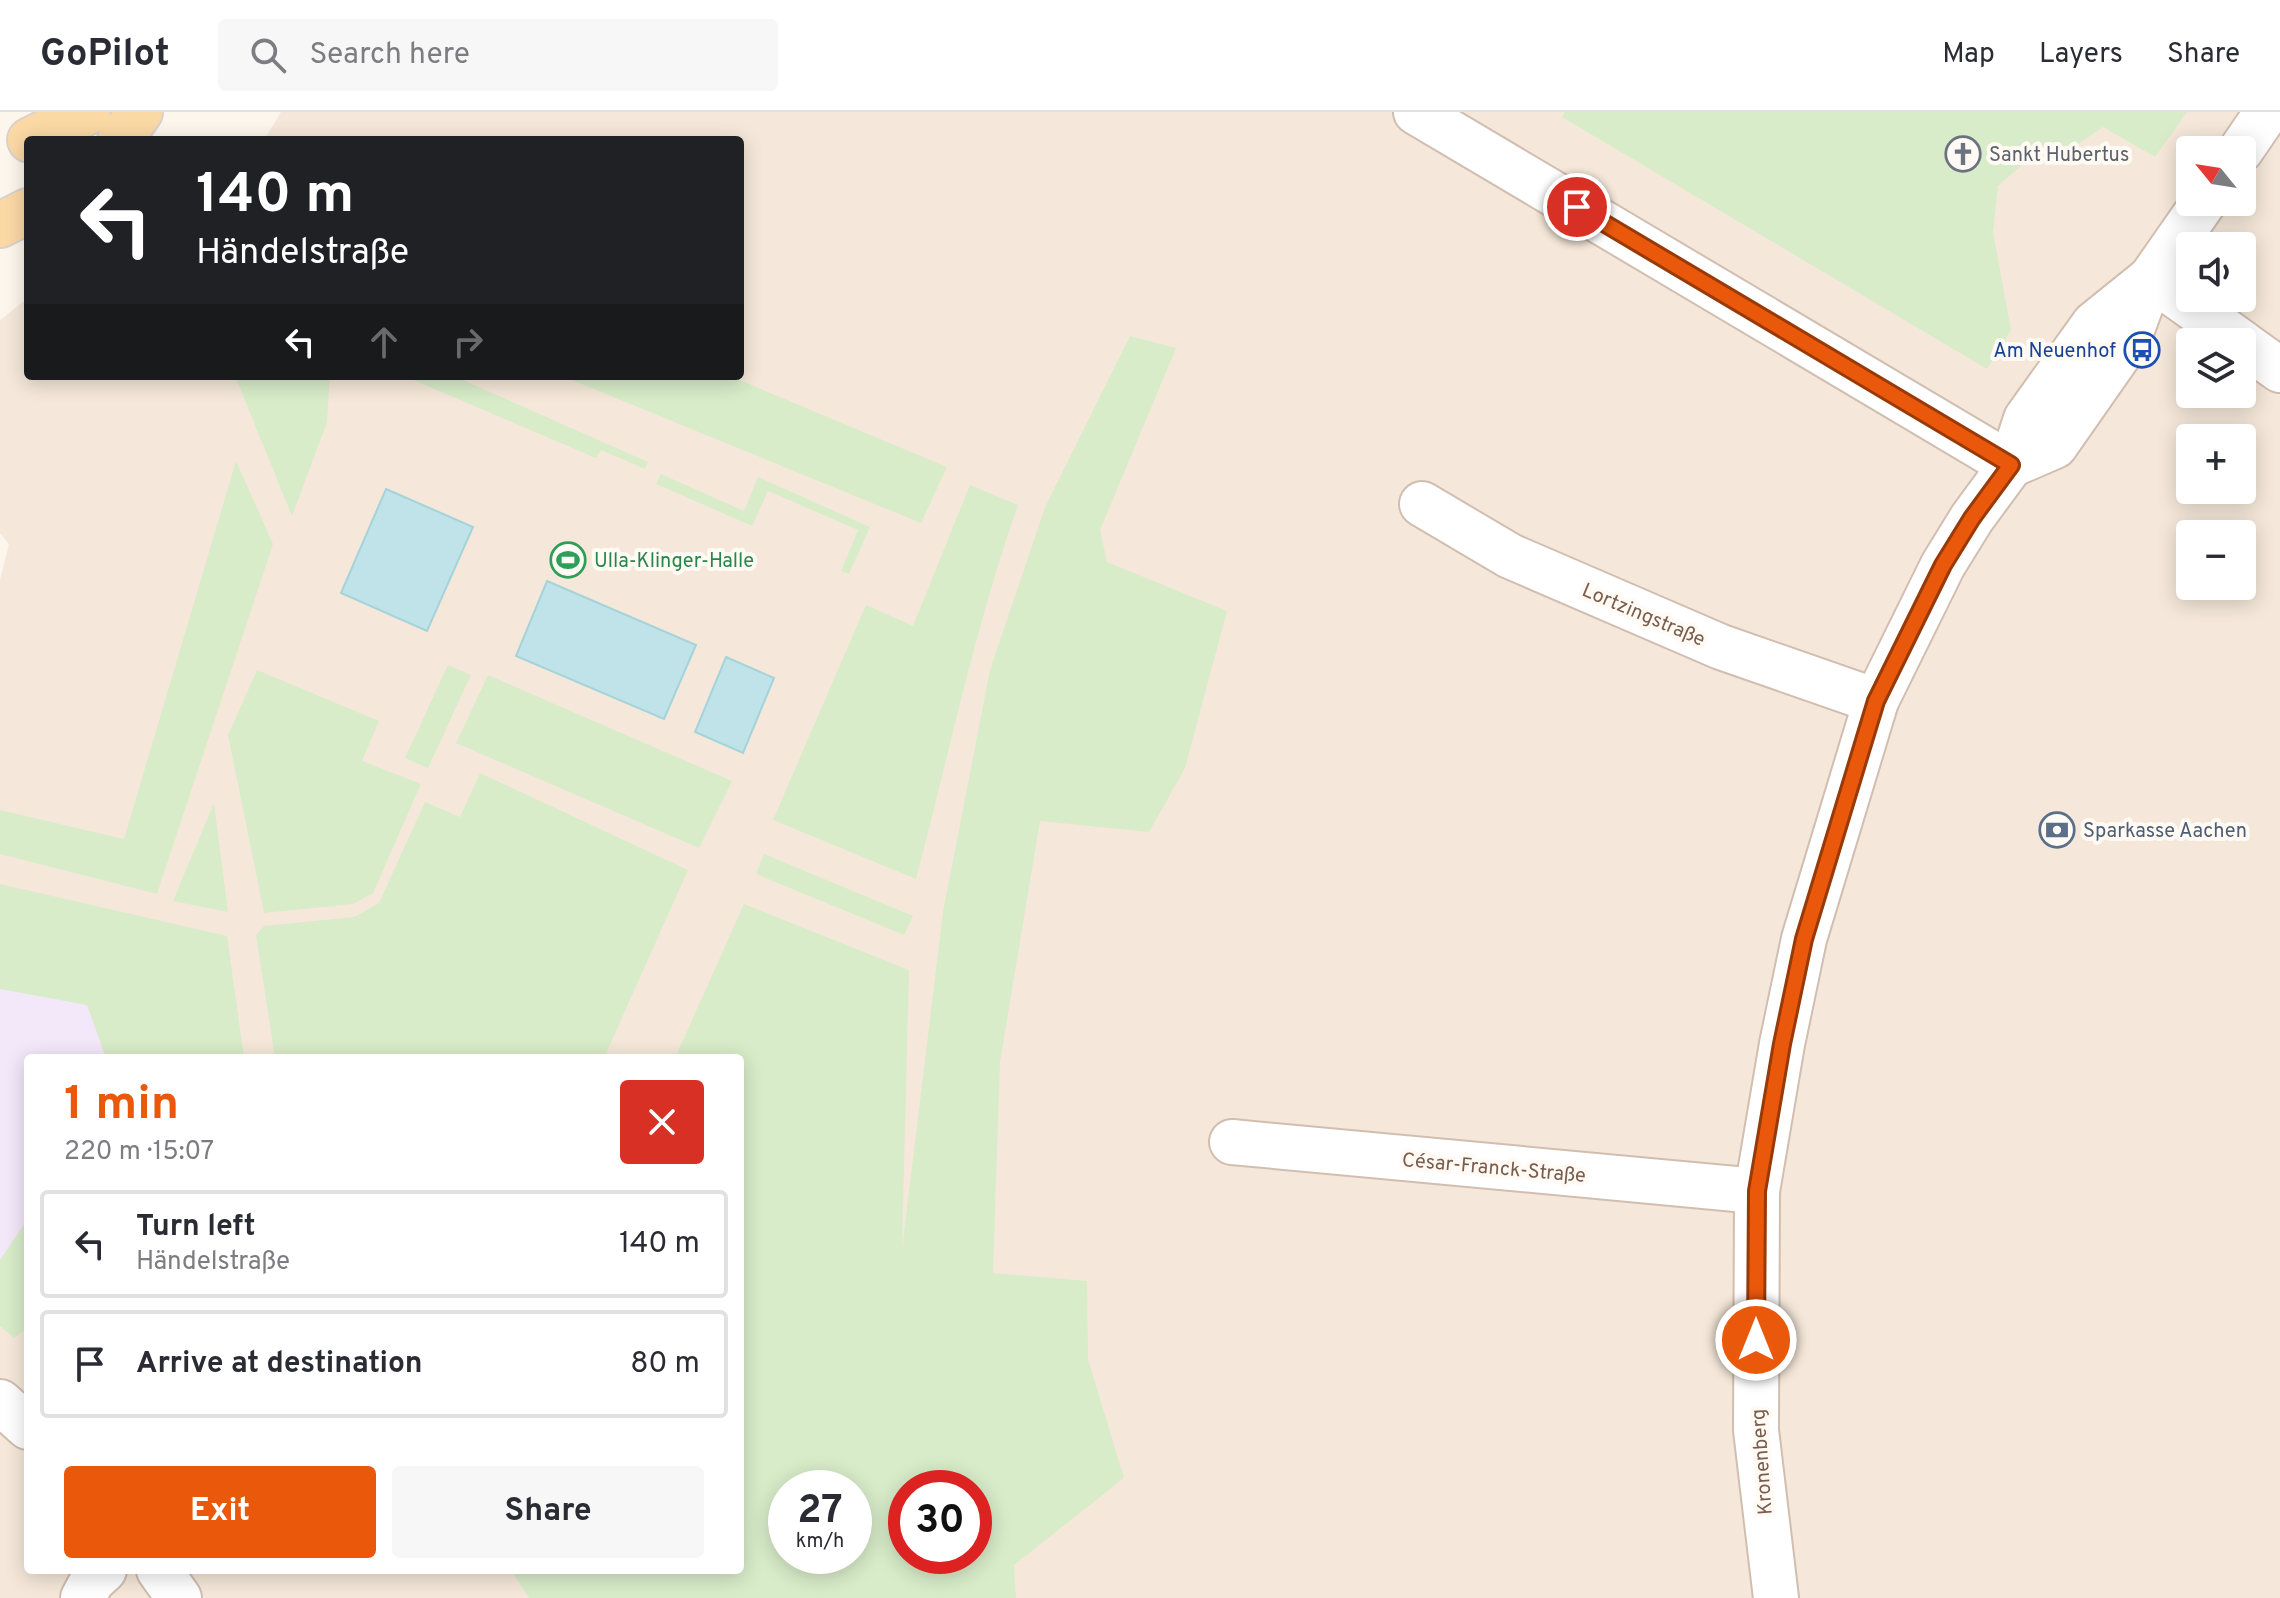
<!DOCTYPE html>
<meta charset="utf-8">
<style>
body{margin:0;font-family:Overpass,sans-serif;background:#f7f7f7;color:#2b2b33;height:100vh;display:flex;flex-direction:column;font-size:30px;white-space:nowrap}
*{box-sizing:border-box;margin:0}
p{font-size:26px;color:#7c7c81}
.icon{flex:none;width:44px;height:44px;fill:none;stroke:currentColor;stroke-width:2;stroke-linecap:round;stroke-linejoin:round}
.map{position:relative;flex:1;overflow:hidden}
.panel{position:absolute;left:24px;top:942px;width:720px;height:520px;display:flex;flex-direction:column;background:#fff;border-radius:8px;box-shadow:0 4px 20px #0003}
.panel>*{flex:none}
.guide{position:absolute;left:24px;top:24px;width:720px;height:244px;border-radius:8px;box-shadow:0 4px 20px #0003;background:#202124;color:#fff;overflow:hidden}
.needle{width:52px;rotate:300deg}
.controls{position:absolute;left:2176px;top:24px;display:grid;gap:16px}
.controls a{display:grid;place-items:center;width:80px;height:80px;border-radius:8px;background:#fff;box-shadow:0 4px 20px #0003;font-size:40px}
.speed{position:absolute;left:768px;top:1358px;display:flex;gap:16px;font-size:40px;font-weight:700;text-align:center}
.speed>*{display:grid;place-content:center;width:104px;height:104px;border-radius:50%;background:#fff;box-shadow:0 4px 20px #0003;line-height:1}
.speed small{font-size:20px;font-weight:400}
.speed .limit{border:12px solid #d22;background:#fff;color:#111}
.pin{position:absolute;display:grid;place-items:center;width:68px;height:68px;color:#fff;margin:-34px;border:4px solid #fff;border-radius:50%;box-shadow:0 2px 8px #0007}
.me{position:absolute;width:88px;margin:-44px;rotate:0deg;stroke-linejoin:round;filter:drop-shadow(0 0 6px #0008)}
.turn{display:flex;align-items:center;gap:28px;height:168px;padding:0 40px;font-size:36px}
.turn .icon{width:104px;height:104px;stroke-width:2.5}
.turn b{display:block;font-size:56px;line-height:68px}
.lanes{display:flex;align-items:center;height:76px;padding:0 40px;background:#0003;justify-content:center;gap:40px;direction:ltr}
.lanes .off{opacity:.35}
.round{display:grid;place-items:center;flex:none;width:84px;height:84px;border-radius:8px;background:#f7f7f7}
.summary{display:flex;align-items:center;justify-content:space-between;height:136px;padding:0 40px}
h1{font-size:48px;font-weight:700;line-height:60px;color:#ea580c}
.cta{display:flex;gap:16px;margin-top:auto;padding:16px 40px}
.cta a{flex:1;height:92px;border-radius:8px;background:#ea580c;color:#fff;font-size:32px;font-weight:700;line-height:92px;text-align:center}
.cta a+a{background:#f7f7f7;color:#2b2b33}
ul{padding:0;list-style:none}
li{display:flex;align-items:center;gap:24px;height:108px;margin:0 16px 12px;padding:0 24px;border:4px solid #e1e1e2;border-radius:8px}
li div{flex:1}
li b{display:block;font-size:30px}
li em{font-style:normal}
header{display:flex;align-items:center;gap:48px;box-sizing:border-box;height:112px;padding:0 40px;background:#fff;border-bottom:2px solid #e1e1e2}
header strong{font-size:38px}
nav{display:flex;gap:44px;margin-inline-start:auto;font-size:28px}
.search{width:560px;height:72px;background:#f7f7f7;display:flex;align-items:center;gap:20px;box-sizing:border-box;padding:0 28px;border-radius:8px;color:#7c7c81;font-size:30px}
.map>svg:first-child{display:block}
</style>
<header>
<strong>GoPilot</strong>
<div class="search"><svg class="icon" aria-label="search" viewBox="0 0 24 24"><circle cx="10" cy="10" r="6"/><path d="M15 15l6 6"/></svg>Search here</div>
<nav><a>Map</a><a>Layers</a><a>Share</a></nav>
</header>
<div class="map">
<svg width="2280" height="1486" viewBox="0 0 2280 1486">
<rect width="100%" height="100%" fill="#fdf6ec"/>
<!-- residential -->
<path fill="#f5e8da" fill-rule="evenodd" d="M281 0H2280V1486H0V468L9 432 0 421V208L28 186V264H740V28H259L267 23ZM2190 38H2242V90H2190ZM2190 134H2242V186H2190ZM2190 230H2242V282H2190ZM2190 326H2242V378H2190ZM2190 422H2242V474H2190ZM28 946H740V1458H28ZM786 1376H854V1444H786ZM906 1376H974V1444H906Z"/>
<!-- education -->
<polygon fill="#f3e8fa" points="0,773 225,946 28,946 28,1169 0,1202"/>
<!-- green -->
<g fill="#d8ecc9" fill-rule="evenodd">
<polygon points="1565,0 2187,0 2155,45 2103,15 2071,37 2029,47 1998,74 1993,120 2011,218 1987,257 1562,5"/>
<path d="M1130 224 1176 236 1100 418 1107 450 1227 499 1185 656 1149 720 1040 709 1000 950 993 1161 1087 1169 1088 1247 1124 1366 1014 1453 1016 1486H529L511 1458H740V946H675L744 792 909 858 902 1137 943 800 990 558 1045 395ZM786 1376H854V1444H786ZM974 1376V1444H906V1376Z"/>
<polygon points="235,264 330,264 327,310 292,404"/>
<polygon points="404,264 454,264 648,350 645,357 601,338 596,346"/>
<polygon points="562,264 730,264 947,355 921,411"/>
<polygon points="236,349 273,432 157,782 0,742 0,698 124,727"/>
<polygon points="661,362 744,399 758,365 870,415 849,462 841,459 858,418 768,379 752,414 656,372"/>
<path d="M970 373 1018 393C975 515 949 642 916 767L773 708 866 493 913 514Z"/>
<polygon points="448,553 471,563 428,656 405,646"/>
<polygon points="257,558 379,609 362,649 421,672 373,781 353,792 264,801 228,623"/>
<polygon points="488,563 732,669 699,736 456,631"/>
<polygon points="480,661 688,758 604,946 275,946 256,823 264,814 354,805 379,791 425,690 460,705"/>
<polygon points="214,691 228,800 173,789"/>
<polygon points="764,742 913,804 904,823 756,762"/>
<polygon points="0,772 227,824 244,946 106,946 87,893 0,877"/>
<polygon points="28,1107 28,1215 14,1226 0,1214 0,1148"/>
</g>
<!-- water -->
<g fill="#bfe3e8" stroke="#a5d3da" stroke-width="2">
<polygon points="386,377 473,415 427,519 341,481"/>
<polygon points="547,469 696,533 664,607 516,544"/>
<polygon points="726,545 774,566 743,641 695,620"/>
</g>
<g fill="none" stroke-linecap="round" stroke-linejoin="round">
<defs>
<g id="street">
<polyline points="1416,0 2011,353"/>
<polyline points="2241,38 2267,0"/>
<polyline points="2151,166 2241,230"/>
<polyline points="2242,231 2280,258"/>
<polyline points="2011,353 2055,334 2127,231 2151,166 2204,90"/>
<polyline points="1422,392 1510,444 1721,535 1876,589"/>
<polyline points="1232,1030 1757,1079"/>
<polyline points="0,1290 28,1315"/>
<polyline points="159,1458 179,1486"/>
<polyline points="83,1486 92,1469 104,1458"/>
<polyline points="1776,1486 1756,1318 1757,1079 1782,932 1804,827 1876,589 1943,453 1972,406 2011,353 2026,307 2094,212 2151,166"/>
</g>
<g id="primary">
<polyline points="30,28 88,0"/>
<polyline points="120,28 140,0"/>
<polyline points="0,113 28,99"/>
</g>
</defs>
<!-- street casing -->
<use href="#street" stroke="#d1beb0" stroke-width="48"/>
<!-- primary casing -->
<use href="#primary" stroke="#dad1cd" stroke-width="48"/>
<!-- street -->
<use href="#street" stroke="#fff" stroke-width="44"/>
<!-- primary -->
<use href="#primary" stroke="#fbd9a5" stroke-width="44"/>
</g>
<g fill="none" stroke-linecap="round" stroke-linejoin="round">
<defs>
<polyline id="route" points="1577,95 2011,353 1972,406 1943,453 1876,589 1804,827 1782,932 1757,1079 1756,1228"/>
</defs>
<!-- route casing -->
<use href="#route" stroke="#983908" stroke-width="20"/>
<!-- route -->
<use href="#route" stroke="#ea580c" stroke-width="14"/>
</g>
<!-- icons -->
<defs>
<symbol id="church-ring" viewBox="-11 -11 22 22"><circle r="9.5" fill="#fffaf3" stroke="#6b7280" stroke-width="1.5"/><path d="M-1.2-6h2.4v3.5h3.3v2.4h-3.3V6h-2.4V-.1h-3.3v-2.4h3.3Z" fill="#6b7280"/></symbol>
<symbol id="bus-ring" viewBox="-11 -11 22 22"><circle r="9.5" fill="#fffaf3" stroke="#1a4fb4" stroke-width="1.5"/><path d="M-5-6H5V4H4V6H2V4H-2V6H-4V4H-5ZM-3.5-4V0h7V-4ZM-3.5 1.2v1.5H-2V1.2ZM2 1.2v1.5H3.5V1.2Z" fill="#1a4fb4"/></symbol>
<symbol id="stadium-ring" viewBox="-11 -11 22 22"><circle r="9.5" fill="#fffaf3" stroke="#2e9e5b" stroke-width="1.5"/><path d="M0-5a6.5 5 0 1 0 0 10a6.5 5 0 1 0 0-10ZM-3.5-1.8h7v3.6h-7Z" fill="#2e9e5b"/></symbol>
<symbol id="bank-ring" viewBox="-11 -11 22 22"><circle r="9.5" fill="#fffaf3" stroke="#5c6f8a" stroke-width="1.5"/><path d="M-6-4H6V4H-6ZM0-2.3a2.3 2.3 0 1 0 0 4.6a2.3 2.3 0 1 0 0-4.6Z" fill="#5c6f8a"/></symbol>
</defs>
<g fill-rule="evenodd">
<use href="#church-ring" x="1943" y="22" width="40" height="40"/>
<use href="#bus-ring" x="2122" y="218" width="40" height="40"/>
<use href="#stadium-ring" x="548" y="428" width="40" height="40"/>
<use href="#bank-ring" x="2037" y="698" width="40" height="40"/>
</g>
<g text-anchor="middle" stroke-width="8" stroke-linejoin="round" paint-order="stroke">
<!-- worship labels -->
<g font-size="20" fill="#5b616d" stroke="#fffaf3" text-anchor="start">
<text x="1989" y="49">Sankt Hubertus</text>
</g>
<!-- transit labels -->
<g font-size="20" fill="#164399" stroke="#fffaf3" text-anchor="end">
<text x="2116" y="245">Am Neuenhof</text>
</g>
<!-- leisure labels -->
<g font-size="20" fill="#27864d" stroke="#fffaf3" text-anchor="start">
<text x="594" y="455">Ulla-Klinger-Halle</text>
</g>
<!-- street labels -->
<g font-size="20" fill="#7a5c4d" stroke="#fffaf3">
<text transform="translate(1644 502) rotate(23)" y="7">Lortzingstraße</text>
<text transform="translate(1494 1055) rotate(5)" y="7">César-Franck-Straße</text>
<text transform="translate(1761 1350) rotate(-94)" y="7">Kronenberg</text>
</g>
<!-- service labels -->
<g font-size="20" fill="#4e5e75" stroke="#fffaf3" text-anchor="start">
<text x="2083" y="725">Sparkasse Aachen</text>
</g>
</g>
</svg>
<div class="controls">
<a><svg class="needle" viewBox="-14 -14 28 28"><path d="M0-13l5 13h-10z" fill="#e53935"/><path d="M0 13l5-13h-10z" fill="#7c7c81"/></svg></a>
<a><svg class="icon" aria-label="sound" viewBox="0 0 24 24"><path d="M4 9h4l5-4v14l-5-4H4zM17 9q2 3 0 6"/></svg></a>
<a><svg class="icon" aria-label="layers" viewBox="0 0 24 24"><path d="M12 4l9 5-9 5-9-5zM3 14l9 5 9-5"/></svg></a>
<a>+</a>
<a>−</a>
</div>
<div class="speed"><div>27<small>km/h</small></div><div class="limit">30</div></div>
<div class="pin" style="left:1577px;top:95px;background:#d93025"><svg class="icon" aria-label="arrive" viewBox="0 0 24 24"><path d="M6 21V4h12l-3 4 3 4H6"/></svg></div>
<svg class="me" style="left:1756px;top:1228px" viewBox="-20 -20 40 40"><circle r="17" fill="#ea580c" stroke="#fff" stroke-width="3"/><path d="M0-11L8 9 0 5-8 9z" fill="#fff"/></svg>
<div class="guide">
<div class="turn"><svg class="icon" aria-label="left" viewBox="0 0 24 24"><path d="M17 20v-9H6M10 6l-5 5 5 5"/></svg><div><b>140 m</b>Händelstraße</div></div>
<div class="lanes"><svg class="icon" aria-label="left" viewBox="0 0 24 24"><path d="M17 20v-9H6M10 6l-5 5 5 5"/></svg><svg class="icon off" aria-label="ahead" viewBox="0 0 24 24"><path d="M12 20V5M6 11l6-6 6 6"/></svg><svg class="icon off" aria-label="right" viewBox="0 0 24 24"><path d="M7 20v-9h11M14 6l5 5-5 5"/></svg></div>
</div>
<section class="panel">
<div class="summary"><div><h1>1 min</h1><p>220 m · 15:07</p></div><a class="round" style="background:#d93025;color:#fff"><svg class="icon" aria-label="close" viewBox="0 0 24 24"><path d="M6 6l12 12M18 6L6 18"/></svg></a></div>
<ul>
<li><svg class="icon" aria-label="left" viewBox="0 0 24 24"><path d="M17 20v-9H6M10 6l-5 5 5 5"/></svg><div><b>Turn left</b><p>Händelstraße</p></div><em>140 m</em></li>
<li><svg class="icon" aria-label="arrive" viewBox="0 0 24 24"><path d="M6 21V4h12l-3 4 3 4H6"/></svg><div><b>Arrive at destination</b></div><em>80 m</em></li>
</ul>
<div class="cta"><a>Exit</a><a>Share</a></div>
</section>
</div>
